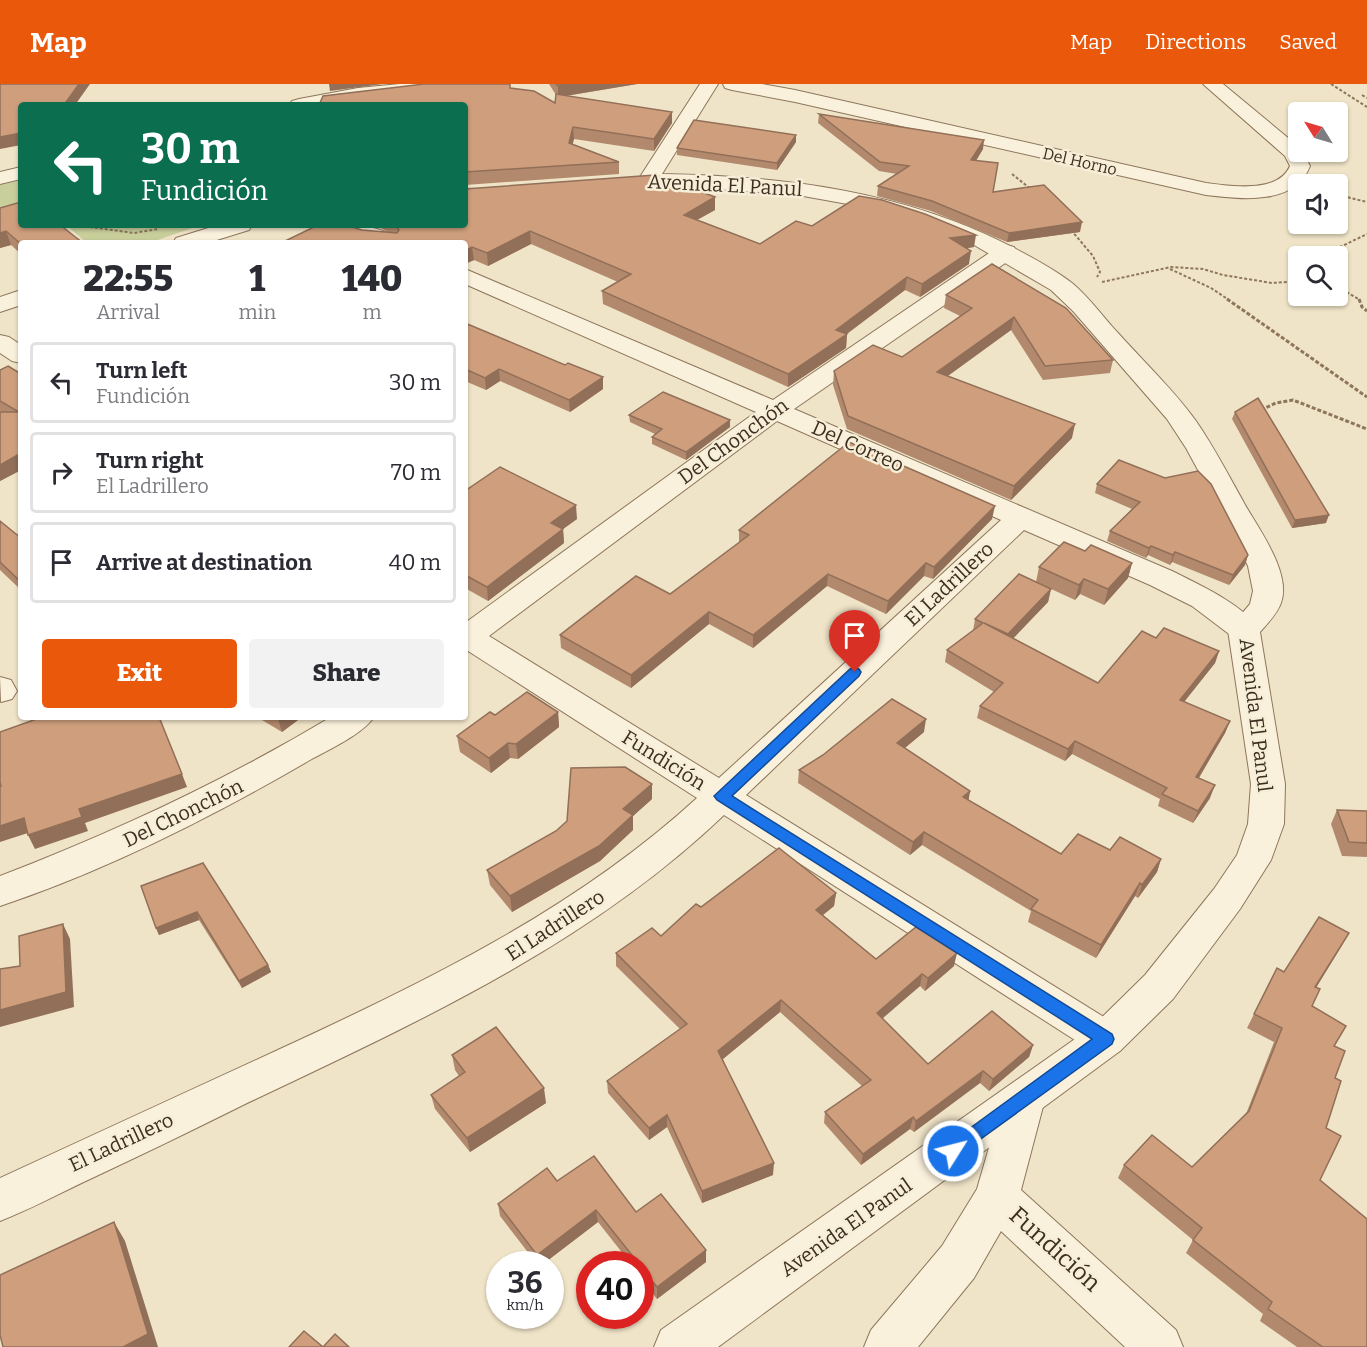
<!DOCTYPE html>
<meta charset="utf-8">
<style>
body{margin:0;font-family:Bitter,serif;background:#f2f2f3;color:#2b2b33;height:100vh;display:flex;flex-direction:column;font-size:22px;white-space:nowrap}
*{box-sizing:border-box;margin:0}
p{font-size:20px;color:#7c7c81}
.icon{flex:none;width:33px;height:33px;fill:none;stroke:currentColor;stroke-width:2;stroke-linecap:round;stroke-linejoin:round}
.map{position:relative;flex:1;overflow:hidden}
.side{position:absolute;left:18px;top:156px;width:450px;height:480px;display:flex;flex-direction:column;background:#fff;border-radius:6px;box-shadow:0 2px 4px #0004}
.side>*{flex:none}
.banner{position:absolute;left:18px;top:18px;width:450px;height:126px;border-radius:6px;box-shadow:0 2px 4px #0004;background:#0b6e4f;color:#fff;overflow:hidden}
.needle{width:39px;rotate:307deg}
.fabs{position:absolute;left:1288px;top:18px;display:grid;gap:12px}
.fabs a{display:grid;place-items:center;width:60px;height:60px;border-radius:6px;background:#fff;box-shadow:0 2px 4px #0004;font-size:30px}
.speed{position:absolute;left:486px;top:1167px;display:flex;gap:12px;font-size:30px;font-weight:700;text-align:center}
.speed>*{display:grid;place-content:center;width:78px;height:78px;border-radius:50%;background:#fff;box-shadow:0 2px 4px #0004;line-height:1}
.speed small{font-size:15px;font-weight:400}
.speed .limit{border:9px solid #d22;background:#fff;color:#111}
.pin{position:absolute;display:grid;place-items:center;width:51px;height:51px;color:#fff;margin:-62px -26px;border-radius:50% 50% 50% 0;rotate:-45deg;box-shadow:0 0 6px #0007}
.pin .icon{rotate:45deg}
.me{position:absolute;width:66px;margin:-33px;rotate:54deg;stroke-linejoin:round;filter:drop-shadow(0 0 4px #0008)}
.turn{display:flex;align-items:center;gap:21px;height:126px;padding:0 24px;font-size:27px}
.turn .icon{width:78px;height:78px;stroke-width:2.5}
.turn b{display:block;font-size:42px;line-height:51px}
.eta{display:flex;justify-content:space-evenly;align-items:center;height:102px;text-align:center}
.eta b{font-size:36px;font-weight:800;line-height:42px}
.action{display:flex;gap:12px;margin-top:auto;padding:12px 24px}
.action a{flex:1;height:69px;border-radius:6px;background:#ea580c;color:#fff;font-size:24px;font-weight:800;line-height:69px;text-align:center}
.action a+a{background:#f2f2f3;color:#2b2b33}
ul{padding:0;list-style:none}
li{display:flex;align-items:center;gap:18px;height:81px;margin:0 12px 9px;padding:0 12px;border:3px solid #e1e1e2;border-radius:6px}
li div{flex:1}
li b{display:block;font-size:22px}
li em{font-style:normal}
header{display:flex;align-items:center;gap:36px;box-sizing:border-box;height:84px;padding:0 30px;background:#ea580c;color:#fff}
header strong{font-size:28px}
nav{display:flex;gap:33px;margin-inline-start:auto;font-size:21px}
.map>svg:first-child{display:block}
</style>
<header>
<strong>Map</strong>
<nav><a>Map</a><a>Directions</a><a>Saved</a></nav>
</header>
<div class="map">
<svg width="1367" height="1263" viewBox="0 0 1367 1263">
<rect width="100%" height="100%" fill="#f0e4c8"/>
<!-- green -->
<g fill="#c9cf9b">
<polygon points="21,96 21,138 0,124 0,101"/>
<polygon points="66,141 201,141 149,159 87,159"/>
</g>
<g fill="none" stroke-linecap="round" stroke-linejoin="round">
<defs>
<g id="minor">
<polygon points="218,141 252,141 249,146 207,159 173,159 176,154"/>
<path d="M335 141C354 141 387 141 399 159 380 159 347 159 335 141Z"/>
<path d="M1006 161 1014 163 1017 168 1014 173 794 325 1172 487C1198 500 1244 521 1260 546L1255 553 1244 556 1233 553 1192 522 1150 501 1024 446 746 711 1120 943 1126 955 1120 967 1106 972 1092 967 724 731C586 863 411 941 241 1022 191 1047 141 1071 90 1095 60 1109 31 1125 0 1137V1094C93 1051 186 1008 280 965 427 897 576 825 697 714L465 565V539L756 328 465 200V185L773 316 998 163ZM777 337 1001 436 719 694 489 552Z"/>
<polygon points="21,206 21,221 0,228 0,213"/>
<polygon points="0,251 9,253 21,261 21,279 12,277 0,269"/>
<polygon points="0,593 11,596 17,607 12,615 1,618"/>
<path d="M331 633H374C363 650 328 666 310 676 212 733 108 786 0 822V792C115 748 226 696 331 633Z"/>
<polygon points="1024,996 1039,1002 1045,1015 1021,1106 1176,1246 1183,1263 1125,1263 1001,1147 974,1194 918,1263 864,1263 871,1246 942,1162 977,1105 1003,1015 1009,1002"/>
</g>
<g id="tertiary">
<polygon points="400,0 463,0 461,4 454,6 330,21 289,21 292,17 299,15 358,4"/>
<path d="M700 0H718L662 90C784 92 905 107 1014 164 1033 174 1054 185 1072 199 1089 213 1103 233 1118 249 1144 278 1173 305 1196 337 1214 363 1229 392 1244 419 1258 444 1292 489 1281 519 1277 530 1268 539 1260 548L1285 700 1284 740 1271 776 1240 825 1173 915 1120 967 718 1263H654L661 1246 1092 943 1145 891 1214 805 1237 771 1248 740 1251 700 1228 546 1250 520 1253 507 1248 482 1235 454 1186 364 1167 335 1073 227 1051 206 969 158 924 140 881 126 792 110 641 100 638 96Z"/>
<path d="M723 0H762L795 6 1206 99C1231 102 1278 110 1290 82L1285 72 1203 0H1223L1299 63V68H1303L1310 82C1295 122 1241 115 1206 111L795 18 732 6 725 4Z"/>
<polygon points="21,83 21,95 0,100 0,88"/>
</g>
</defs>
<!-- minor casing -->
<use href="#minor" stroke="#8d765c" stroke-width="2"/>
<!-- tertiary casing -->
<use href="#tertiary" stroke="#8d765c" stroke-width="2"/>
<!-- path-far1 -->
<g stroke="#8d765c" stroke-width="2" stroke-dasharray="3 2" stroke-linecap="butt">
<polyline points="1331,0 1367,23"/>
<polyline points="1362,11 1367,14"/>
<polyline points="1012,90 1032,106"/>
<polyline points="1338,111 1367,118"/>
<polyline points="75,141 134,149 158,145"/>
<polyline points="1071,146 1093,172 1100,188 1097,193"/>
<polyline points="1170,185 1211,204 1229,216"/>
<polyline points="1338,188 1343,180 1336,165 1367,150"/>
<polyline points="1102,198 1171,183 1203,185 1223,191 1272,199 1299,197"/>
<polyline points="1338,203 1360,216"/>
</g>
<!-- path -->
<g stroke="#8d765c" stroke-width="3" stroke-dasharray="4 2" stroke-linecap="butt">
<polyline points="1227,215 1367,313"/>
<polyline points="1359,215 1362,223 1367,227"/>
<polyline points="1261,326 1276,319 1293,316 1367,345"/>
</g>
<!-- minor -->
<use href="#minor" fill="#faf1dc" fill-rule="evenodd"/>
<!-- tertiary -->
<use href="#tertiary" fill="#faf1dc" fill-rule="evenodd"/>
</g>
<!-- wall -->
<g fill="#b2896c">
<polygon points="424,0 510,0 510,4 555,19 556,11 549,0 637,0 566,12 672,28 672,39 654,67 574,55 572,60 619,78 619,90 465,101 465,21"/>
<polygon points="819,30 983,65 976,77 993,108 1080,148 1007,158 931,127 877,112 878,102 897,90 879,87 818,39"/>
<polygon points="796,51 796,58 777,86 677,71 677,64"/>
<polygon points="715,113 715,126 697,136 760,160 812,142 974,163 967,164 969,180 920,213 905,206 847,250 846,264 788,303 603,220 602,207 618,198 531,160 488,182 474,176 465,180 465,159 362,146 388,148 379,143 363,141 465,141"/>
<polygon points="0,124 21,159 21,170 11,161 0,164"/>
<polygon points="992,180 1113,276 1110,289 1043,296 1011,246 948,292 1072,354 1011,416 847,345 833,301 834,287 902,273 960,232 944,224 946,211"/>
<polygon points="465,239 565,281 603,293 603,305 570,328 500,297 486,306 465,297"/>
<polygon points="0,286 21,290 21,386 0,397 0,328 1,328 0,327"/>
<polygon points="1235,328 1326,439 1292,444 1232,335"/>
<polygon points="629,331 730,343 686,376 652,360 652,353 655,350 630,338"/>
<polygon points="1119,376 1248,471 1245,481 1229,501 1172,478 1170,481 1148,471 1146,474 1107,457 1110,447 1132,425 1095,409 1097,400"/>
<polygon points="465,407 577,435 563,445 564,459 488,517 465,504"/>
<polygon points="992,435 933,495 924,492 886,530 827,502 753,564 709,540 631,604 561,564 560,551 670,510 739,459 739,446"/>
<polygon points="0,437 21,454 21,506 0,486"/>
<polygon points="1085,467 1132,479 1128,494 1104,521 1080,510 1075,516 1036,498 1039,483"/>
<polygon points="1051,505 1048,518 1013,554 1098,599 1156,554 1219,567 1215,579 1184,618 1230,637 1225,649 1199,694 1210,714 1193,739 1158,722 1160,715 1072,670 1065,677 977,634 980,622 994,608 945,578 947,566 973,547 975,535"/>
<polygon points="558,628 559,643 518,675 510,674 491,689 460,668 457,652 495,631"/>
<polygon points="257,633 302,633 282,648"/>
<polygon points="924,648 905,664 970,707 968,716 1061,770 1110,766 1161,775 1157,788 1138,814 1135,812 1096,874 1028,838 1031,827 922,761 910,771 798,699 799,686"/>
<polygon points="652,715 633,732 633,746 600,777 512,828 490,801 487,786"/>
<polygon points="1337,726 1367,727 1367,773 1342,772 1331,740"/>
<polygon points="203,779 268,881 271,888 242,904 199,836 159,851 156,844"/>
<polygon points="836,809 834,822 823,831 876,875 954,882 925,907 920,902 882,934 928,980 1033,961 1029,973 989,1007 980,999 914,1048 910,1045 861,1081 824,1039 825,1028 862,1002 780,928 723,975 773,1091 702,1119 667,1043 649,1056 608,1009 607,997 680,945 616,882 616,869 661,852 701,823"/>
<polygon points="1349,849 1316,903 1312,922 1334,962 1335,994 1326,1044 1320,1096 1367,1263 1297,1263 1260,1237 1263,1230 1186,1169 1193,1156 1118,1094 1124,1081 1192,1083 1246,1030 1274,958 1247,944 1277,884 1284,888"/>
<polygon points="452,971 546,1019 470,1068 435,1025 431,1011 459,992 455,986"/>
<polygon points="557,1097 636,1128 706,1166 706,1178 657,1215 640,1193 640,1180 631,1180 598,1138 543,1180 537,1180 500,1132 498,1120"/>
</g>
<!-- shaded-wall -->
<g fill="#916f58">
<polygon points="79,0 90,0 75,21 64,21"/>
<polygon points="329,0 383,0 330,7"/>
<polygon points="570,0 637,0 558,13 558,2"/>
<polygon points="672,28 672,39 654,67 654,55"/>
<polygon points="573,43 574,55 570,71 569,59"/>
<polygon points="21,49 21,61 0,65 0,53"/>
<polygon points="796,51 796,58 777,86 777,79"/>
<polygon points="984,56 983,65 970,86 971,76"/>
<polygon points="715,113 715,126 684,143 684,131"/>
<polygon points="1082,138 1080,148 1007,158 1009,149"/>
<polygon points="6,147 11,161 0,164 0,149"/>
<polygon points="530,147 531,160 488,182 487,169"/>
<polygon points="976,151 974,163 948,167 950,154"/>
<polygon points="472,163 474,176 465,180 465,167"/>
<polygon points="971,167 969,180 920,213 922,200"/>
<polygon points="907,193 905,206 837,257 847,250 846,264 788,303 788,290 836,246"/>
<polygon points="1014,233 1011,246 935,301 937,288"/>
<polygon points="499,285 500,297 486,306 485,294"/>
<polygon points="603,293 603,305 570,328 569,316"/>
<polygon points="730,336 730,343 686,376 686,368"/>
<polygon points="1075,340 1072,354 1011,416 1014,402"/>
<polygon points="21,369 21,386 0,397 0,381"/>
<polygon points="576,421 577,435 563,445 564,459 488,517 487,503 551,439"/>
<polygon points="995,422 992,435 933,495 934,483"/>
<polygon points="1329,431 1326,439 1292,444 1295,436"/>
<polygon points="1151,462 1148,471 1146,474 1149,464"/>
<polygon points="1175,468 1172,478 1170,481 1173,471"/>
<polygon points="1248,471 1245,481 1229,501 1233,491"/>
<polygon points="926,479 924,492 886,530 888,517"/>
<polygon points="1132,479 1128,494 1104,521 1108,505"/>
<polygon points="828,490 827,502 753,564 753,551"/>
<polygon points="1084,495 1080,510 1075,516 1079,501"/>
<polygon points="1051,505 1048,518 1006,562 1008,550"/>
<polygon points="709,528 709,540 631,604 631,591"/>
<polygon points="1219,567 1215,579 1176,628 1180,616"/>
<polygon points="558,628 559,643 518,675 516,660"/>
<polygon points="280,633 302,633 282,648 278,635"/>
<polygon points="926,635 924,648 895,672 897,659"/>
<polygon points="1230,637 1225,649 1192,705 1196,693"/>
<polygon points="1075,657 1072,670 1065,677 1068,665"/>
<polygon points="508,659 510,674 491,689 489,674"/>
<polygon points="182,690 187,703 85,739 88,747 35,765 28,751 79,725"/>
<polygon points="652,700 652,715 633,732 633,746 600,777 512,828 510,812 623,725"/>
<polygon points="1215,701 1210,714 1193,739 1198,727"/>
<polygon points="970,707 968,720 963,713"/>
<polygon points="24,734 31,748 0,758 0,742"/>
<polygon points="924,748 922,761 910,771 913,758"/>
<polygon points="1161,775 1157,788 1138,814 1142,801"/>
<polygon points="1140,799 1135,812 1096,874 1101,861"/>
<polygon points="836,809 834,822 814,838 816,826"/>
<polygon points="197,828 199,836 159,851 156,844"/>
<polygon points="63,840 70,855 74,923 0,943 0,926"/>
<polygon points="1349,849 1341,863 1308,917 1315,903"/>
<polygon points="957,869 954,882 925,907 928,894"/>
<polygon points="268,881 271,888 242,904 239,897"/>
<polygon points="922,890 920,902 875,941 877,929"/>
<polygon points="781,916 780,928 718,979 718,967"/>
<polygon points="1033,961 1029,973 989,1007 993,995"/>
<polygon points="983,987 980,999 914,1048 916,1037"/>
<polygon points="544,1004 546,1019 470,1068 467,1054"/>
<polygon points="667,1031 667,1043 649,1056 649,1044"/>
<polygon points="913,1033 910,1045 861,1081 863,1070"/>
<polygon points="774,1079 773,1091 702,1119 702,1107"/>
<polygon points="596,1126 598,1138 543,1180 539,1180 537,1171"/>
<polygon points="114,1138 125,1157 158,1263 123,1263"/>
<polygon points="706,1166 706,1178 657,1215 657,1203"/>
</g>
<!-- building -->
<g fill="#cf9f7d" stroke="#916f58" stroke-width="1.5">
<polygon points="0,0 79,0 64,21 21,21 21,49 0,53"/>
<polygon points="424,0 510,0 510,4 534,7 555,19 556,10 672,28 654,55 573,43 569,59 619,78 465,88 465,21 319,21 323,12"/>
<polygon points="556,0 570,0 558,2"/>
<polygon points="819,30 984,56 971,76 998,79 993,108 1044,101 1082,138 1009,149 932,117 878,102 909,82 880,78"/>
<polygon points="694,36 796,51 777,79 677,64"/>
<polygon points="655,91 715,113 684,131 760,160 796,137 812,142 859,112 882,116 925,130 976,151 950,154 971,167 922,200 907,193 836,246 847,250 788,290 602,207 631,190 530,147 487,169 472,163 465,167 465,159 281,159 318,141 345,141 362,146 397,149 399,146 395,141 465,141 465,105"/>
<polygon points="21,118 21,141 60,141 83,159 21,159 21,160 6,147 0,149 0,124"/>
<polygon points="992,180 1066,224 1113,276 1045,282 1014,233 937,288 1075,340 1014,402 848,332 834,287 873,261 902,273 972,224 946,211"/>
<polygon points="465,239 565,281 568,279 603,293 569,316 499,285 485,294 465,285"/>
<polygon points="8,282 21,290 21,369 0,381 0,328 19,328 0,317 0,286"/>
<polygon points="663,308 730,336 686,368 652,353 662,345 629,331"/>
<polygon points="1258,314 1329,431 1295,436 1235,328"/>
<polygon points="849,358 995,422 934,483 926,479 888,517 828,490 753,551 709,528 631,591 560,551 636,492 670,510 749,451 739,446"/>
<polygon points="1119,376 1165,394 1198,387 1211,400 1248,471 1233,491 1175,468 1173,471 1151,462 1149,464 1110,447 1140,418 1097,400"/>
<polygon points="500,383 576,421 551,439 563,445 487,503 465,491 465,407"/>
<polygon points="0,437 21,454 21,498 0,478"/>
<polygon points="1064,458 1085,467 1091,461 1132,479 1108,505 1084,495 1079,501 1039,483"/>
<polygon points="1019,490 1051,505 1008,550 984,539 1098,599 1142,547 1156,554 1164,544 1219,567 1180,616 1230,637 1196,693 1215,701 1198,727 1162,710 1167,704 1075,657 1068,665 980,622 1003,599 947,566 983,539 975,535"/>
<polygon points="527,608 558,628 516,660 508,659 489,674 457,652 490,628 495,631"/>
<polygon points="892,615 926,635 897,659 970,707 963,713 1061,770 1078,750 1110,766 1120,753 1161,775 1142,801 1140,799 1101,861 1031,825 1038,816 924,748 913,758 799,686 823,671"/>
<polygon points="42,633 159,633 182,690 79,725 82,733 28,751 24,734 0,742 0,702 1,702 0,698 0,648"/>
<polygon points="625,683 652,700 623,725 633,731 599,762 510,812 487,786 556,747 567,737 571,684"/>
<polygon points="1337,726 1367,727 1367,759 1349,758"/>
<polygon points="779,764 836,809 816,826 876,875 916,843 957,869 928,894 922,890 877,929 928,980 992,927 1033,961 993,995 983,987 916,1037 913,1033 863,1070 825,1028 871,996 781,916 718,967 774,1079 702,1107 667,1031 649,1044 607,997 687,940 616,869 652,844 661,852 696,820 701,823"/>
<polygon points="203,779 268,881 239,897 197,828 156,844 141,802"/>
<polygon points="1319,833 1349,849 1315,903 1320,905 1312,922 1346,942 1334,962 1345,967 1335,994 1341,997 1326,1044 1341,1052 1320,1096 1367,1135 1367,1263 1323,1263 1268,1225 1272,1218 1193,1156 1202,1144 1124,1081 1152,1051 1192,1083 1249,1027 1282,944 1254,930 1277,884 1284,888"/>
<polygon points="63,840 66,908 0,926 0,885 20,882 19,852"/>
<polygon points="496,943 544,1004 467,1054 431,1011 465,988 452,971"/>
<polygon points="594,1072 636,1128 661,1110 706,1166 657,1203 640,1182 640,1180 639,1180 596,1126 537,1171 498,1120 547,1084 557,1097"/>
<polygon points="114,1138 148,1250 123,1263 3,1263 0,1251 0,1191"/>
<polygon points="304,1247 323,1263 289,1263"/>
<polygon points="335,1250 349,1263 323,1263"/>
</g>
<!-- route -->
<polygon fill="#1a73e8" stroke="#114b97" stroke-width="1.5" points="855,584 859,585 861,588 859,592 732,712 1112,950 1114,955 1112,960 953,1075 947,1073 944,1067 947,1061 1092,955 717,716 714,712 850,585"/>
<g text-anchor="middle" stroke-width="5" stroke-linejoin="round" paint-order="stroke">
<!-- far-street labels -->
<g font-size="16" fill="#3d2e20" stroke="#f7eed8">
<text transform="translate(1080 77) rotate(13)" y="6">Del Horno</text>
</g>
<!-- street labels -->
<g font-size="20" fill="#3d2e20" stroke="#f7eed8">
<text transform="translate(725 101) rotate(3)" y="7">Avenida El Panul</text>
<text transform="translate(733 357) rotate(-36)" y="7">Del Chonchón</text>
<text transform="translate(858 362) rotate(24)" y="7">Del Correo</text>
<text transform="translate(949 500) rotate(-43)" y="7">El Ladrillero</text>
<text transform="translate(1256 631) rotate(83)" y="7">Avenida El Panul</text>
<text transform="translate(664 676) rotate(32)" y="7">Fundición</text>
<text transform="translate(183 729) rotate(-26)" y="7">Del Chonchón</text>
<text transform="translate(555 841) rotate(-33)" y="7">El Ladrillero</text>
<text transform="translate(121 1058) rotate(-25)" y="7">El Ladrillero</text>
<text transform="translate(846 1143) rotate(-35)" y="7">Avenida El Panul</text>
</g>
<!-- near-street labels -->
<g font-size="24" fill="#3d2e20" stroke="#f7eed8">
<text transform="translate(1055 1165) rotate(42)" y="8">Fundición</text>
</g>
</g>
</svg>
<div class="fabs">
<a><svg class="needle" viewBox="-14 -14 28 28"><path d="M0-13l5 13h-10z" fill="#e53935"/><path d="M0 13l5-13h-10z" fill="#7c7c81"/></svg></a>
<a><svg class="icon" aria-label="sound" viewBox="0 0 24 24"><path d="M4 9h4l5-4v14l-5-4H4zM17 9q2 3 0 6"/></svg></a>
<a><svg class="icon" aria-label="search" viewBox="0 0 24 24"><circle cx="10" cy="10" r="6"/><path d="M15 15l6 6"/></svg></a>
</div>
<div class="speed"><div>36<small>km/h</small></div><div class="limit">40</div></div>
<div class="pin" style="left:855px;top:588px;background:#d93025"><svg class="icon" aria-label="arrive" viewBox="0 0 24 24"><path d="M6 21V4h12l-3 4 3 4H6"/></svg></div>
<svg class="me" style="left:953px;top:1067px" viewBox="-20 -20 40 40"><circle r="17" fill="#1a73e8" stroke="#fff" stroke-width="3"/><path d="M0-11L8 9 0 5-8 9z" fill="#fff"/></svg>
<div class="banner">
<div class="turn"><svg class="icon" aria-label="left" viewBox="0 0 24 24"><path d="M17 20v-9H6M10 6l-5 5 5 5"/></svg><div><b>30 m</b>Fundición</div></div>
</div>
<section class="side">
<div class="eta">
<div><b>22:55</b><p>Arrival</p></div>
<div><b>1</b><p>min</p></div>
<div><b>140</b><p>m</p></div>
</div>
<ul>
<li><svg class="icon" aria-label="left" viewBox="0 0 24 24"><path d="M17 20v-9H6M10 6l-5 5 5 5"/></svg><div><b>Turn left</b><p>Fundición</p></div><em>30 m</em></li>
<li><svg class="icon" aria-label="right" viewBox="0 0 24 24"><path d="M7 20v-9h11M14 6l5 5-5 5"/></svg><div><b>Turn right</b><p>El Ladrillero</p></div><em>70 m</em></li>
<li><svg class="icon" aria-label="arrive" viewBox="0 0 24 24"><path d="M6 21V4h12l-3 4 3 4H6"/></svg><div><b>Arrive at destination</b></div><em>40 m</em></li>
</ul>
<div class="action"><a>Exit</a><a>Share</a></div>
</section>
</div>
